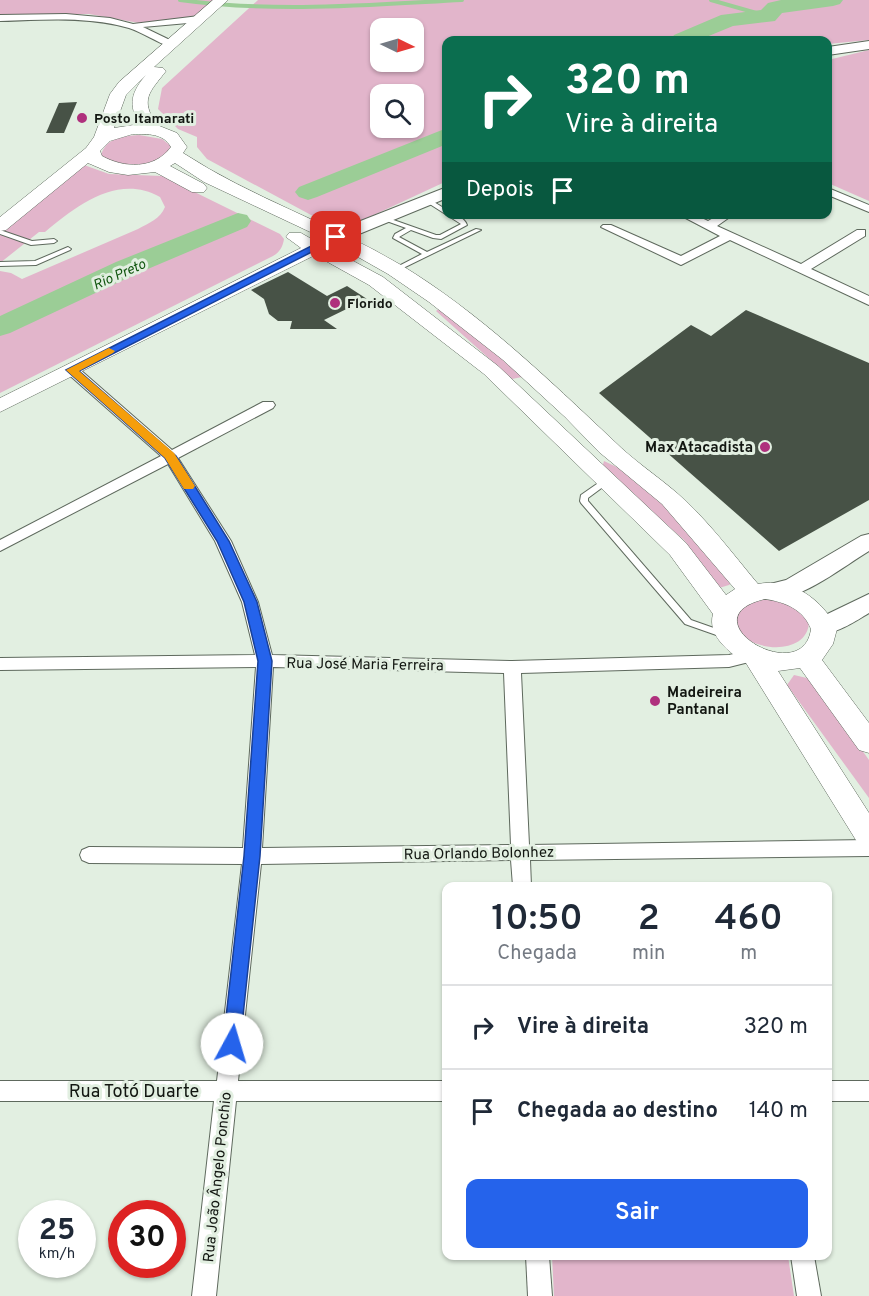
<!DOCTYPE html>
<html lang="pt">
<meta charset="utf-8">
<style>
body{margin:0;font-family:Overpass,sans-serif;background:#f2f2f3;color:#1f2937;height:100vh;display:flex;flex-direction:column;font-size:22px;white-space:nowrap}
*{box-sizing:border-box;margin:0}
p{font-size:20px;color:#747a83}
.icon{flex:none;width:33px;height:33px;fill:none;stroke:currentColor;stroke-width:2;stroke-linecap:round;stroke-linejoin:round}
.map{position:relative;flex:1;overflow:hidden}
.details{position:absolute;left:442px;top:882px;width:390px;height:378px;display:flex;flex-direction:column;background:#fff;border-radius:12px;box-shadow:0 2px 4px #0004}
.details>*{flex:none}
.top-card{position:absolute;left:442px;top:36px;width:390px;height:183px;border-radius:12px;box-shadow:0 2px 4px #0004;background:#0b6e4f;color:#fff;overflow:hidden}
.needle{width:39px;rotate:95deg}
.buttons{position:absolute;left:370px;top:18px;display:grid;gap:12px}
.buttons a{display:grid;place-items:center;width:54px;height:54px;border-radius:12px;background:#fff;box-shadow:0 2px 4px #0004;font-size:30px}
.speed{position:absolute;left:18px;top:1200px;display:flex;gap:12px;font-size:30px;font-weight:700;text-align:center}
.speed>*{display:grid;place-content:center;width:78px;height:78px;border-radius:50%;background:#fff;box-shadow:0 2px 4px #0004;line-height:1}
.speed small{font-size:15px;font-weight:400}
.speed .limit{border:9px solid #d22;background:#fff;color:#111}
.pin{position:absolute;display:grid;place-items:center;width:51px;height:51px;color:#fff;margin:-26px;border-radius:12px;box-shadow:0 3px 9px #0006}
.me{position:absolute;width:66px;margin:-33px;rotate:6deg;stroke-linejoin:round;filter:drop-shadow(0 0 4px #0008)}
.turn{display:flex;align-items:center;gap:21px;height:126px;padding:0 24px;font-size:27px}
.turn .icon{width:78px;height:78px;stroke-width:2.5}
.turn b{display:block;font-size:42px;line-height:51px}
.then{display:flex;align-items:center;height:57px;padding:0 24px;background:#0003;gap:12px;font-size:22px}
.eta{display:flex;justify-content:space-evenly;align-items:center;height:102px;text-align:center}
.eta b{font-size:36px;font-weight:600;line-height:42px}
.primary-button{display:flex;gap:12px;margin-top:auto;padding:12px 24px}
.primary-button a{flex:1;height:69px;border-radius:12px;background:#2563eb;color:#fff;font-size:24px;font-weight:600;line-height:69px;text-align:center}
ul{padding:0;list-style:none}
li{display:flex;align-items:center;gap:18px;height:84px;padding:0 24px;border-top:2px solid #e0e1e3}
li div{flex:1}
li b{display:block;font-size:22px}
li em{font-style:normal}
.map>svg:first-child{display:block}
</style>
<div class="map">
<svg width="869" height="1296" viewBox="0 0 869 1296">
<rect width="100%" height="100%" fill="#e2efe1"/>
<!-- green -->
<g fill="#e2b5cb" fill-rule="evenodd">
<polygon points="0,0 215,0 197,15 169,22 139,23 89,14 0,15"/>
<path d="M258 0H869V40L828 44V40H447V181L361 221 337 229 207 159 197 147V137L178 129 158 109 162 88ZM381 28H414V62H381ZM381 94H414V128H381Z"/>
<polygon points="869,50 869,201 828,183 828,60"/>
<path d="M139 135 162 139 171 146C163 170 117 171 101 155 106 138 122 136 139 135Z"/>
<path d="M84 165 109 174 162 176 280 234 284 239C283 246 280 252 273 256L0 393V271L11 273 22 279 138 229C149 223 160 219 165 207L160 197C118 173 76 206 45 232H39L0 263V232Z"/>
<polygon points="441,307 523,374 522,377 512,379 436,311"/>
<polygon points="604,461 623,470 701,538 734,580 729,585 719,588 684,540 602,468"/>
<path d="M783 597 809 622C808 658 744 652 735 625 734 621 735 615 734 610L745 599Z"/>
<polygon points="794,675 811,679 869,760 869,798 787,685"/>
<polygon points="552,1256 788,1256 794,1296 554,1296"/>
</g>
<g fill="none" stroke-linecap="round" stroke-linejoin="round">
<!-- stream -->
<g stroke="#9bcd96" stroke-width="4">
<path d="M180 0C275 13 367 5 462 0"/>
<polyline points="711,0 767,16"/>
</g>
<!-- river -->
<g fill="#9bcd96" fill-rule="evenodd">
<polygon points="781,0 843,0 840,4 833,6 782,13 775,21 733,26 699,40 671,40 674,35 721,15 761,10 768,3"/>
<polygon points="447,128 447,144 317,197 308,200 299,197 295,192 299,187"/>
<polygon points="238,213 247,215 251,221 247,227 136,274 10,333 0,336 0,316 116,262"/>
</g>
</g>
<!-- building -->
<g fill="#475246">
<polygon points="77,102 64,133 46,133 59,103"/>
<polygon points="288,272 327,296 347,286 367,299 324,320 337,329 290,329 292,321 278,321 269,314 264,299 251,290"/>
<polygon points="746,310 869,363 869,500 779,551 599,393 691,325 711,336"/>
</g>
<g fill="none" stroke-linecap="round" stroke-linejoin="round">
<defs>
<g id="lane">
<path d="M425 199H429L447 210V214C455 214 464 217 467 225L441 239 433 238 411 230 399 237 427 252 476 229 481 230 397 271H393V269L422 254 393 238 395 234 406 228 381 219V217H385L436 235H440L461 224 425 201Z"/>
<polygon points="0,230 32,241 54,239 57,241 54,243 31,245 0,234"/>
<polygon points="68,247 71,249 70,250 36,265 0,266 0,262 35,261"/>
<polygon points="604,479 610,479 611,481 588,498 588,501 691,620 728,633 729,635 728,637 722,637 685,624 581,503 580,501 581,495"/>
</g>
<g id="street">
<path d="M66 14 110 18 133 24 199 16 204 19 199 22 143 27 174 42 176 44 171 47C156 42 144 33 129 28 88 16 42 20 0 21V15Z"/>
<polygon points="828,188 869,205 869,212 828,195"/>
<polygon points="678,214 693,214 708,221 720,214 734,214 717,226 801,264 857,230 865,230 865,236 811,269 869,296 869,305 730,240 681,265 601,227 603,225 611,225 681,256 720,236"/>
<path d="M72 366 77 367 172 450 263 402H273L275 405 273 408 178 458 231 541 258 602 272 655 512 661 729 655 751 650 757 652 759 656 757 660 729 667 521 673 529 845 869 840V856L530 860 531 886H513L511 860 261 864 238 1081H447V1101H236L216 1296H192L214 1101H0V1081H217L242 864 89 863 82 860 80 855 82 850 89 847 243 848 256 667 0 670V658L255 655 242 602 215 541 168 464 0 551V540L161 456 67 373 65 370ZM273 667 504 673 511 845 262 848Z"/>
<rect x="828" y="1081" width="41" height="20"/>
<polygon points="526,1256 549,1256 552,1296 528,1296"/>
<polygon points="791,1256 814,1256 821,1296 797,1296"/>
</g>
<g id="secondary">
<polygon points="869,41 869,49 828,55 828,47"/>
<polygon points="447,187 447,198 342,241 330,241 327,237 330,233"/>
<path d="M869 534V551C842 567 794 607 762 598L758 592 762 586 786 580 861 536Z"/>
<path d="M869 594V613C854 622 833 637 815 632L811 626 815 620Z"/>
</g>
<path id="primary" d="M213 0H228L154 67 163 68 166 71C150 92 139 99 157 125L177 133 187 147 183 153C252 198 330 223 401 265 480 313 547 378 614 441 633 460 656 475 677 493 707 519 732 553 758 584 792 577 823 600 837 629L833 644 822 660 869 723V753L859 750 800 668 778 671 869 813V849L859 845 746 663C730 653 707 636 713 614L670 555 484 374 369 285 315 255 0 412V398L301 248 286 237 289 233H301L315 241 323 238 204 182 175 163 170 166 204 184 207 188 204 192H192L155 172 128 175 109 172 88 163 6 230 0 231V217L86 148 94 137 110 94 119 82ZM146 75C132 91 127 105 140 124L114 128 126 95ZM133 134C148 134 163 133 171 147 154 170 124 168 102 156L100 151 110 141ZM335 244 388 274 429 302 503 360 565 417 599 452 662 504 735 589 726 595 686 543 498 366 383 277 329 248ZM765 599C785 602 803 609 811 629 803 690 684 618 765 599Z"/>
</defs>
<!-- lane casing -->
<use href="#lane" stroke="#5e695d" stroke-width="2"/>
<!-- street casing -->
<use href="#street" stroke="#5e695d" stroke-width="2"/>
<!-- secondary casing -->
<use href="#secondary" stroke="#5e695d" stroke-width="2"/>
<!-- primary casing -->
<use href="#primary" stroke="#5e695d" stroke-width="1"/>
<!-- lane -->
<use href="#lane" fill="#fff" fill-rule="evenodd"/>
<!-- street -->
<use href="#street" fill="#fff" fill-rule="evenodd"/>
<!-- secondary -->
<use href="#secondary" fill="#fff" fill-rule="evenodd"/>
<!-- primary -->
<use href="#primary" fill="#fff" fill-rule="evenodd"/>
</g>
<!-- route -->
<polygon fill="#2563eb" stroke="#184099" stroke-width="1.5" points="333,235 341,237 79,371 176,456 229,541 257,602 272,661 260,856 240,1044 238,1050 232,1052 225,1050 223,1044 244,856 258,661 244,602 217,541 165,458 66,370"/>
<!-- slow -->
<polygon fill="#f59e0b" points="109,348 115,351 113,353 79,371 174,453 195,486 193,489 184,489 165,458 66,370"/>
<!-- markers -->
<g fill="#af307d" stroke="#e2efe1" stroke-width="2">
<circle cx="82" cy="118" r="6"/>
<circle cx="335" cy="303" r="6"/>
<circle cx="765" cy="447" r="6"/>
<circle cx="655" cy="701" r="6"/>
</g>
<g text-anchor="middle" stroke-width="6" stroke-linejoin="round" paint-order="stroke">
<!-- far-poi labels -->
<g font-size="14" font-weight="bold" fill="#121611" stroke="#e2efe1" text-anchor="start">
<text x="94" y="123">Posto Itamarati</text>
<text x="347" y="308">Florido</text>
</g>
<!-- far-water labels -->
<g font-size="14" font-style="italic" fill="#11560f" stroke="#e2efe1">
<text transform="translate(119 274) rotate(-24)" y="5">Rio Preto</text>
</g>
<!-- poi labels -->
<g font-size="15" font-weight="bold" fill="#121611" stroke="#e2efe1" text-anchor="end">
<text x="753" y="452">Max Atacadista</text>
<text x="667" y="697" text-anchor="start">Madeireira<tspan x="667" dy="17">Pantanal</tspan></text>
</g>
<!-- street labels -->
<g font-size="15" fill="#121611" stroke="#e2efe1">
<text transform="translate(365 664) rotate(1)" y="5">Rua José Maria Ferreira</text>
<text transform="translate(479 853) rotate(-1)" y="5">Rua Orlando Bolonhez</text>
<text transform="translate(217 1177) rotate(-84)" y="5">Rua João Ângelo Ponchio</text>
</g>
<!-- near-street labels -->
<g font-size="18" fill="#121611" stroke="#e2efe1">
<text x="134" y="1097">Rua Totó Duarte</text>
</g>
</g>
</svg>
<div class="buttons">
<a><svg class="needle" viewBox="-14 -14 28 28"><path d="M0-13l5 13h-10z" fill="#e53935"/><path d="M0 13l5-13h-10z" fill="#747a83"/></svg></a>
<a><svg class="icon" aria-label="search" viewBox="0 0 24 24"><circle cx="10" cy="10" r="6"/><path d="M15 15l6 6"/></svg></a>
</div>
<div class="speed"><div>25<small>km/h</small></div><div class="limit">30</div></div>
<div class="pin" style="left:336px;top:237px;background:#d93025"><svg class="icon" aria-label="arrive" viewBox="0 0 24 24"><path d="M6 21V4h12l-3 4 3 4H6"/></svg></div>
<svg class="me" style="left:232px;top:1044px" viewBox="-20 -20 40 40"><circle r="19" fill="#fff"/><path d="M0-13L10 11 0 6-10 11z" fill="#2563eb"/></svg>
<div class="top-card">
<div class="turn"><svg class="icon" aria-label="right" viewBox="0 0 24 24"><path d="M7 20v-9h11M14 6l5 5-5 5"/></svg><div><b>320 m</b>Vire à direita</div></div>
<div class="then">Depois<svg class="icon" aria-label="arrive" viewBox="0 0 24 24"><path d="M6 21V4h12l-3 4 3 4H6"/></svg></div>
</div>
<section class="details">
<div class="eta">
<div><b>10:50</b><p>Chegada</p></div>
<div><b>2</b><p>min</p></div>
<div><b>460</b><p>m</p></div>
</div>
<ul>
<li><svg class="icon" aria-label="right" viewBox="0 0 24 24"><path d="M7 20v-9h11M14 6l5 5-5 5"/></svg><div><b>Vire à direita</b></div><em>320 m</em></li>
<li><svg class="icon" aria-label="arrive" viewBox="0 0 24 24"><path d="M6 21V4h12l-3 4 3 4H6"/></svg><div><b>Chegada ao destino</b></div><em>140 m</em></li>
</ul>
<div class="primary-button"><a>Sair</a></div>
</section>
</div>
